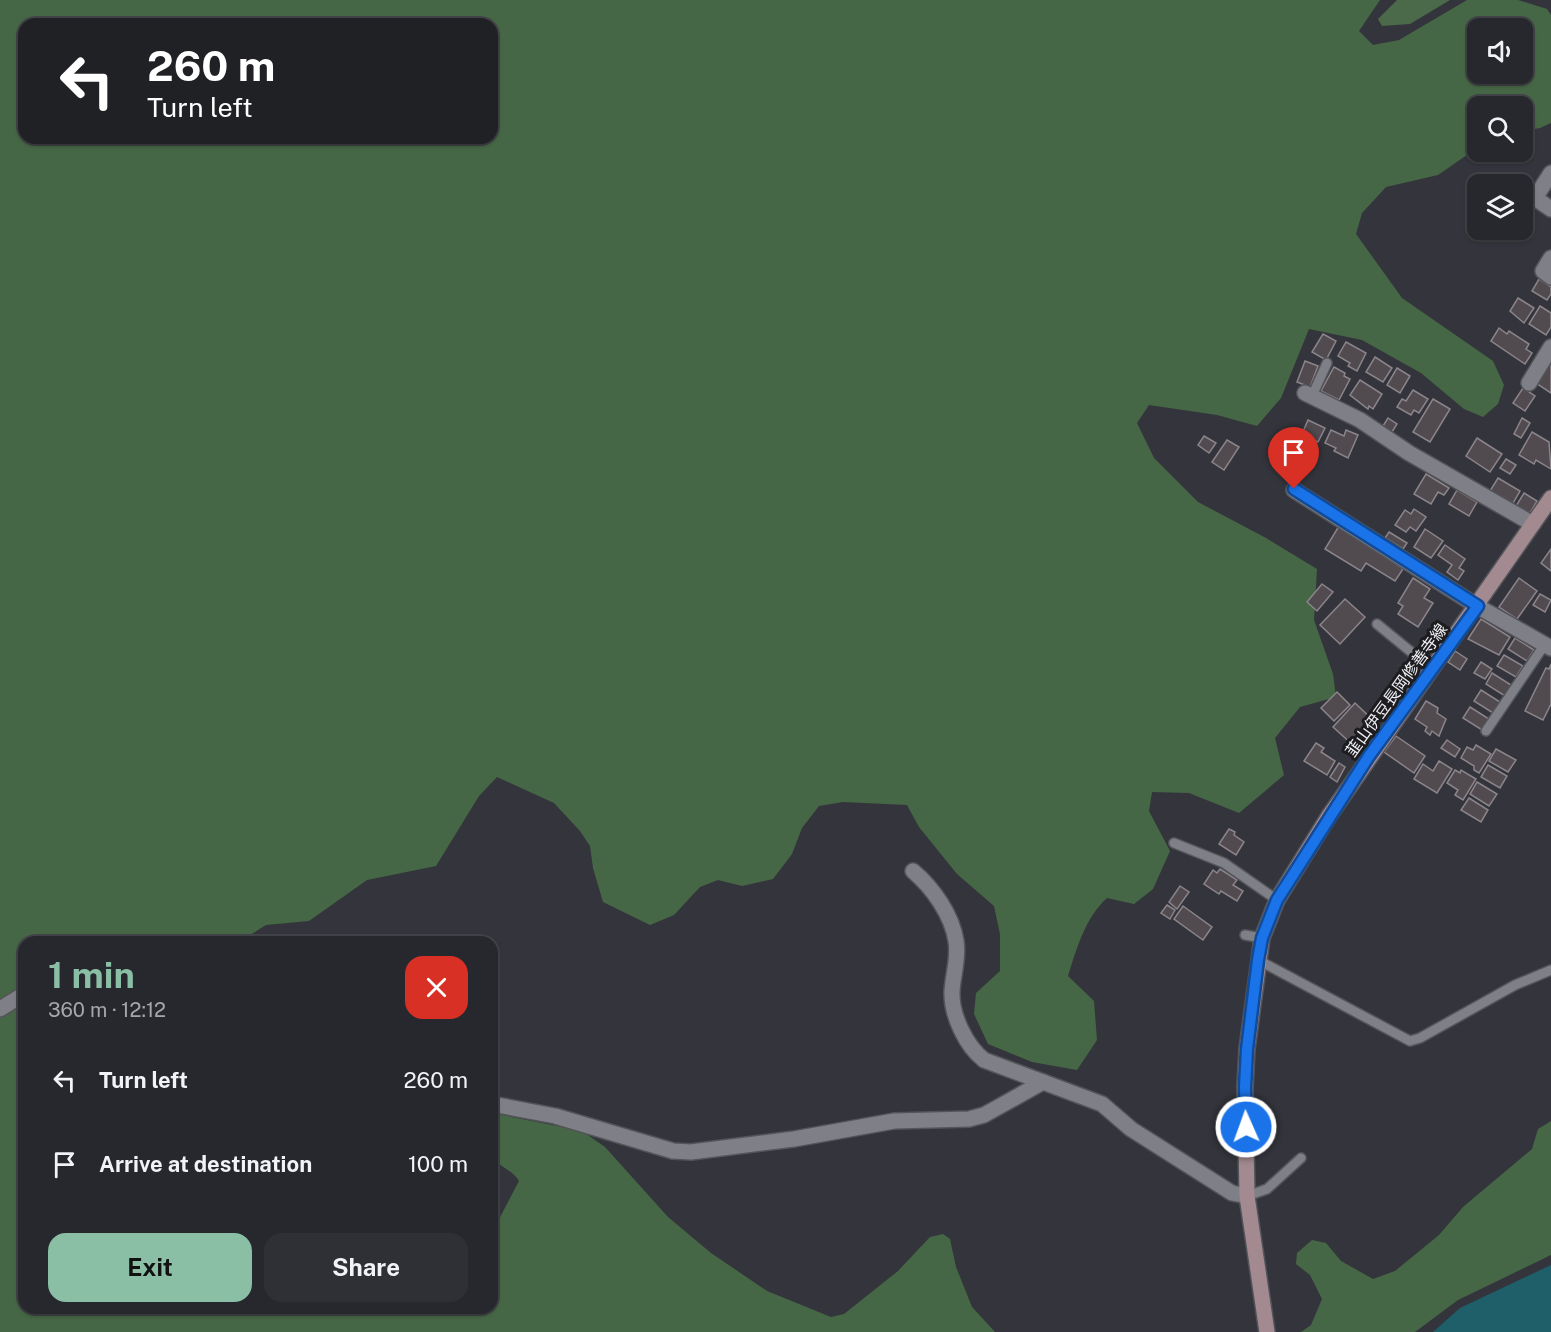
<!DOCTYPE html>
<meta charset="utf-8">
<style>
body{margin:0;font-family:"Public Sans","Noto Sans JP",sans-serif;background:#2f3035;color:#f1f3f6;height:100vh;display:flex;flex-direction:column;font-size:22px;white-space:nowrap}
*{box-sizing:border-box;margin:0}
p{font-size:20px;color:#a4a6aa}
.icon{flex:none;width:33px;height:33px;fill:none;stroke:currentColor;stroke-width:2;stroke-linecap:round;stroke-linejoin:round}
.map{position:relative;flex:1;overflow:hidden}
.drawer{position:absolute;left:18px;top:936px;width:480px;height:378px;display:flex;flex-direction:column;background:#27282d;border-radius:18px;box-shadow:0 2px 4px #0004,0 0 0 2px #434449}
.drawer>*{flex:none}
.guide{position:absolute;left:18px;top:18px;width:480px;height:126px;border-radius:18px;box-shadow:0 2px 4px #0004,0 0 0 2px #434449;background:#202124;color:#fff;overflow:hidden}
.buttons{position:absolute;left:1467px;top:18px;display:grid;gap:12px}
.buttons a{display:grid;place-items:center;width:66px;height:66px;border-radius:12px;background:#27282d;box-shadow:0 2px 4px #0004,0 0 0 2px #434449;font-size:30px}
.pin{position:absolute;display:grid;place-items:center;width:51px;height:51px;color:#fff;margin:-62px -26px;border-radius:50% 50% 50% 0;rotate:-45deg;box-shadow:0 0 6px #0007}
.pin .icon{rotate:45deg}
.me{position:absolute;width:66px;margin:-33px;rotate:358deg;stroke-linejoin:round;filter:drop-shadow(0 0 4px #0008)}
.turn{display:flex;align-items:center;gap:21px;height:126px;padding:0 30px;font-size:27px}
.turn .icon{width:78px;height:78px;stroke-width:2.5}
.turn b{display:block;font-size:42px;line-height:51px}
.round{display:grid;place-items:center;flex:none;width:63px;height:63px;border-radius:18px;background:#2f3035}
.overview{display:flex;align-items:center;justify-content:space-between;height:102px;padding:0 30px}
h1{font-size:36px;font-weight:700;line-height:45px;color:#8abfa5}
.primary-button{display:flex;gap:12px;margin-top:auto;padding:12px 30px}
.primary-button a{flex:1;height:69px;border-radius:18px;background:#8abfa5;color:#111;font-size:24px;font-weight:700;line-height:69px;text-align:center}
.primary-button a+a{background:#2f3035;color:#f1f3f6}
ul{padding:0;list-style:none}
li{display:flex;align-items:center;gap:18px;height:84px;padding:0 30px}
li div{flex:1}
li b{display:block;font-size:22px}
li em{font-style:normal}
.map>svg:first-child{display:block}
</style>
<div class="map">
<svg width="1551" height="1332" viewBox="0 0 1551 1332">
<rect width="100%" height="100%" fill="#34353c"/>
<!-- green -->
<polygon fill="#4a6a49" points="1397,0 1450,0 1410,24 1382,26 1378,19"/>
<!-- forest -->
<g fill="#466745" fill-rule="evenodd">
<path d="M0 0H1380L1359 31 1373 45 1399 40 1467 0H1518L1547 9 1551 15V123L1540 128 1523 131 1522 106H1478L1477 148 1438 175 1386 187 1362 213 1356 234 1402 298 1493 361 1504 385 1498 404 1483 417 1464 409 1421 373 1362 340 1309 329 1281 398 1257 426 1217 415 1149 405 1137 423 1154 458 1198 502 1266 538 1317 569 1314 620 1333 674 1336 697 1300 707 1275 738 1284 775 1239 813 1189 793 1152 792 1149 811 1170 851 1153 889 1134 904 1107 898C1085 918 1077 948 1068 976L1094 1001 1097 1040 1077 1070 1032 1062 988 1044 974 1014 976 993 1000 971V934L994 906 957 874 919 827 907 805 843 802 819 806 802 828 792 854 773 879 742 886 718 880 700 887 674 915 650 925 603 902 593 868 590 846 580 831 554 803 497 777 479 796 436 866 367 880 309 921 266 925 239 942H24V1308H492V1226L497 1223 519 1181C512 1170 500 1167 492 1157V1113L582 1131 605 1147 668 1217 711 1253 767 1291 831 1317 844 1314 898 1271 930 1237 943 1234 950 1239 956 1267 972 1307 995 1332H0ZM24 24H492V138H24ZM1478 28H1522V74H1478Z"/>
<polygon points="1551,1121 1551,1255 1458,1300 1415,1332 1301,1332 1311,1325 1322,1299 1310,1275 1296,1264 1297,1253 1312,1240 1326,1243 1341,1261 1373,1279 1395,1271 1439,1235 1463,1207 1532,1149 1538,1129"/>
</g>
<!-- water -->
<polygon fill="#1e5f6a" points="1551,1265 1551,1332 1433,1332 1460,1308"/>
<!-- building -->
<g fill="#514b50" stroke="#8b858b" stroke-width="1.5">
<polygon points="1539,279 1551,287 1551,294 1547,300 1532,291"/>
<polygon points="1518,298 1534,308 1524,323 1510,311"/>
<polygon points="1540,306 1551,313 1551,327 1546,335 1529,324"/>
<polygon points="1499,328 1507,334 1509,331 1529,344 1526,349 1532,353 1525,364 1491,341"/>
<polygon points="1323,334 1336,341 1326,360 1312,352"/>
<polygon points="1346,342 1366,353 1357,371 1348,366 1350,363 1338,356"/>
<polygon points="1375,357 1392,368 1383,382 1366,372"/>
<polygon points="1305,361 1318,366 1310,387 1297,382"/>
<polygon points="1548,363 1551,364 1551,393 1536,383"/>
<polygon points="1334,367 1345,373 1344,376 1350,379 1339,400 1321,391"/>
<polygon points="1397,368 1410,376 1400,393 1387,385"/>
<polygon points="1360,380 1382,394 1373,409 1369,406 1368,409 1350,395"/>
<polygon points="1523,388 1535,396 1525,411 1513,403"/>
<polygon points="1413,390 1428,399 1419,413 1414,410 1411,415 1397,407 1402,399 1406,401"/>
<polygon points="1433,399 1450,409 1430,442 1413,432"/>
<polygon points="1388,418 1397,424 1392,432 1383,426"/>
<polygon points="1522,418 1530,423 1521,438 1514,434"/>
<polygon points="1308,420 1325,428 1318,442 1302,434"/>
<polygon points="1331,430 1344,436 1346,430 1358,435 1348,458 1334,451 1336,448 1325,443"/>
<polygon points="1532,432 1549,442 1551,469 1536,460 1534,464 1519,455"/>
<polygon points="1204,436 1216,443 1209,453 1198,445"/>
<polygon points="1295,436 1309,443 1303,455 1289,448"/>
<polygon points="1477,438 1502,454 1490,472 1466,456"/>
<polygon points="1227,440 1239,447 1224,470 1212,462"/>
<polygon points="1291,454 1304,460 1294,480 1282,474"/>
<polygon points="1506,459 1516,465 1510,474 1500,468"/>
<polygon points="1426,474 1449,488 1444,495 1438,492 1431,504 1414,494"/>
<polygon points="1498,478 1520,491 1512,505 1490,491"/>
<polygon points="1457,490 1477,502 1469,516 1449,504"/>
<polygon points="1524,493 1537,501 1529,515 1516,506"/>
<polygon points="1414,509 1426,517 1416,531 1410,527 1406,532 1395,525 1405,510 1411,514"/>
<polygon points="1339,526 1403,569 1395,581 1366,563 1361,571 1325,549"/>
<polygon points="1425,529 1443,541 1431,558 1414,547"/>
<polygon points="1389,532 1407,543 1403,549 1385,538"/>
<polygon points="1445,545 1465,559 1459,568 1464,571 1458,580 1447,572 1452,565 1438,555"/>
<polygon points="1551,549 1551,571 1541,563"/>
<polygon points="1413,578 1430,589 1424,598 1433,603 1418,627 1398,614 1403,606 1398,603"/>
<polygon points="1519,578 1537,591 1517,619 1499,607"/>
<polygon points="1322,584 1333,592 1317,611 1307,602"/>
<polygon points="1540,594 1551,600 1545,612 1533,605"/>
<polygon points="1345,599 1365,617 1340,644 1320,625"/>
<polygon points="1481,619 1510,637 1499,655 1468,639"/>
<polygon points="1515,638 1534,650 1527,661 1508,649"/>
<polygon points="1455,651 1467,659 1460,670 1448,662"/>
<polygon points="1504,655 1523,666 1516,677 1497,666"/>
<polygon points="1481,662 1492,669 1485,679 1474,673"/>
<polygon points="1551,664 1551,704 1543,720 1525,711 1546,668 1549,669"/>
<polygon points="1492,673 1511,685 1505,696 1486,684"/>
<polygon points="1481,690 1500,702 1493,713 1474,701"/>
<polygon points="1337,692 1350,705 1334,721 1321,708"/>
<polygon points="1426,701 1438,708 1437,713 1446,719 1439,736 1432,731 1430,735 1425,731 1427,727 1415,719"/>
<polygon points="1355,703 1377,724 1355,747 1333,727"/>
<polygon points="1470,707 1489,719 1482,730 1463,718"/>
<polygon points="1396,736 1425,756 1414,773 1384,752"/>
<polygon points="1447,740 1460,749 1455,757 1441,748"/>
<polygon points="1316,743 1324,748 1321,752 1335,761 1327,775 1304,761"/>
<polygon points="1476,745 1491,754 1479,773 1474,770 1474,766 1461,758 1467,747 1473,750"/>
<polygon points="1496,749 1516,760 1508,772 1489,761"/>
<polygon points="1439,761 1452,769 1437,793 1414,779 1423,764 1433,771"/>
<polygon points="1339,763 1345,767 1337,782 1330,777"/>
<polygon points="1488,765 1507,776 1500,788 1481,777"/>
<polygon points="1455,770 1460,773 1461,770 1476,779 1463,800 1455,795 1458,790 1447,783"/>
<polygon points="1477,782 1497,794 1489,806 1470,794"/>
<polygon points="1469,798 1488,810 1481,822 1461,810"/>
<polygon points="1229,829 1235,832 1234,835 1244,842 1236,855 1219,844"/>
<polygon points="1220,869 1237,880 1233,885 1243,891 1237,901 1221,891 1219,894 1204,884 1213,870 1217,873"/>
<polygon points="1180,886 1189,892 1177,909 1169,902"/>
<polygon points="1167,905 1175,910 1170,919 1161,913"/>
<polygon points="1183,906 1212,927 1203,940 1174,919"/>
</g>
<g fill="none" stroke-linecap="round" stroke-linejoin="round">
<defs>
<g id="service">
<polyline points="1312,396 1327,363"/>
<polyline points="1377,624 1432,669"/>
<polyline points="1486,731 1545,644"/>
<polyline points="1174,843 1224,863 1277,900"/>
<polyline points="1245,935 1262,938"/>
<polyline points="1258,960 1410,1041 1420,1038 1515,985 1551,970"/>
<polyline points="1247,1196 1267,1189 1301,1158"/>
</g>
<g id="minor">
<polyline points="1551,173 1535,198 1551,209"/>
<polyline points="1551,258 1543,271 1551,277"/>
<polyline points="1529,383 1551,347"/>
<polyline points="1305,393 1360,420 1409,453 1533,524"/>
<polyline points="1294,490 1477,606 1551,648"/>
<path d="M913 871C933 888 952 915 956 941 959 958 953 974 952 991 951 1015 966 1046 984 1060L1102 1104 1131 1129 1232 1193 1247 1196"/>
<polyline points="0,1009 24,994"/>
<polyline points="492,1104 555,1116 673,1151 691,1152 794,1139 894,1121 969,1119 984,1115 1043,1082"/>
</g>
<polyline id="secondary" points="1267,1332 1247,1196 1245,1087 1247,1049 1262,938 1277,900 1329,816 1551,498"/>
</defs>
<!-- service casing -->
<use href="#service" stroke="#535459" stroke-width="12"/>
<!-- minor casing -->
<use href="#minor" stroke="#535459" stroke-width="18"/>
<!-- secondary casing -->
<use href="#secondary" stroke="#535459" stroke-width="18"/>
<!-- service -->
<use href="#service" stroke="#7f8087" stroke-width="9"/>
<!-- minor -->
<use href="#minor" stroke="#7f8087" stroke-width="15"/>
<!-- secondary -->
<use href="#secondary" stroke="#a38a91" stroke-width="15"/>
</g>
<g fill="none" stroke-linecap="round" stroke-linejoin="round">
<defs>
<polyline id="route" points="1246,1127 1245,1087 1247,1049 1258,960 1262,938 1277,900 1369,756 1478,606 1294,489"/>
</defs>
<!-- route casing -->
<use href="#route" stroke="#114b97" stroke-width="15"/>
<!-- route -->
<use href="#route" stroke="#1a73e8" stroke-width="10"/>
</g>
<g text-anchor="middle" stroke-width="6" stroke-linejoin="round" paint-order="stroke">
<!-- street labels -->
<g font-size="16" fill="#eff0f4" stroke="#1d1d20">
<text transform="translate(1396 690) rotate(-54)" y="6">韮山伊豆長岡修善寺線</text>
</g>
</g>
</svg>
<div class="buttons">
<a><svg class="icon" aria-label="sound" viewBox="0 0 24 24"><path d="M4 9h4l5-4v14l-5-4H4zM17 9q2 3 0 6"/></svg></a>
<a><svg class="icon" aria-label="search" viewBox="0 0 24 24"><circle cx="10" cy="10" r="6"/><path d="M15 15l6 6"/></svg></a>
<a><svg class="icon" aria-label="layers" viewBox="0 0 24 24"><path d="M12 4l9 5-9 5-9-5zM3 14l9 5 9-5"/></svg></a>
</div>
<div class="pin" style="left:1294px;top:489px;background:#d93025"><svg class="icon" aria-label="arrive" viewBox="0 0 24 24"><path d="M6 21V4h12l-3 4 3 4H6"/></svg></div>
<svg class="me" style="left:1246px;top:1127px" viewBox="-20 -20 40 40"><circle r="17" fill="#1a73e8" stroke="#fff" stroke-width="3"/><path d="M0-11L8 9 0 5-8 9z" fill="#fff"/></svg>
<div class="guide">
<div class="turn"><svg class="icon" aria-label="left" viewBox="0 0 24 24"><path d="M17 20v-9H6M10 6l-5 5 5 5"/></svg><div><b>260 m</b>Turn left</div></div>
</div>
<section class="drawer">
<div class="overview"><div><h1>1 min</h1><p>360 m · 12:12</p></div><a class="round" style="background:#d93025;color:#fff"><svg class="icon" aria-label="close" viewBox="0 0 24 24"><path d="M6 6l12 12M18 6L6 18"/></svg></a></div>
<ul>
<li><svg class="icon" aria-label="left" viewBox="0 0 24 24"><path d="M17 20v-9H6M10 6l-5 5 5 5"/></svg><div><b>Turn left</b></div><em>260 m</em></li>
<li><svg class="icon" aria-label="arrive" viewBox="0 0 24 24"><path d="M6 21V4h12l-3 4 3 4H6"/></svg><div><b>Arrive at destination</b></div><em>100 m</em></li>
</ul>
<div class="primary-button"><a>Exit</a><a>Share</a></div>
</section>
</div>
